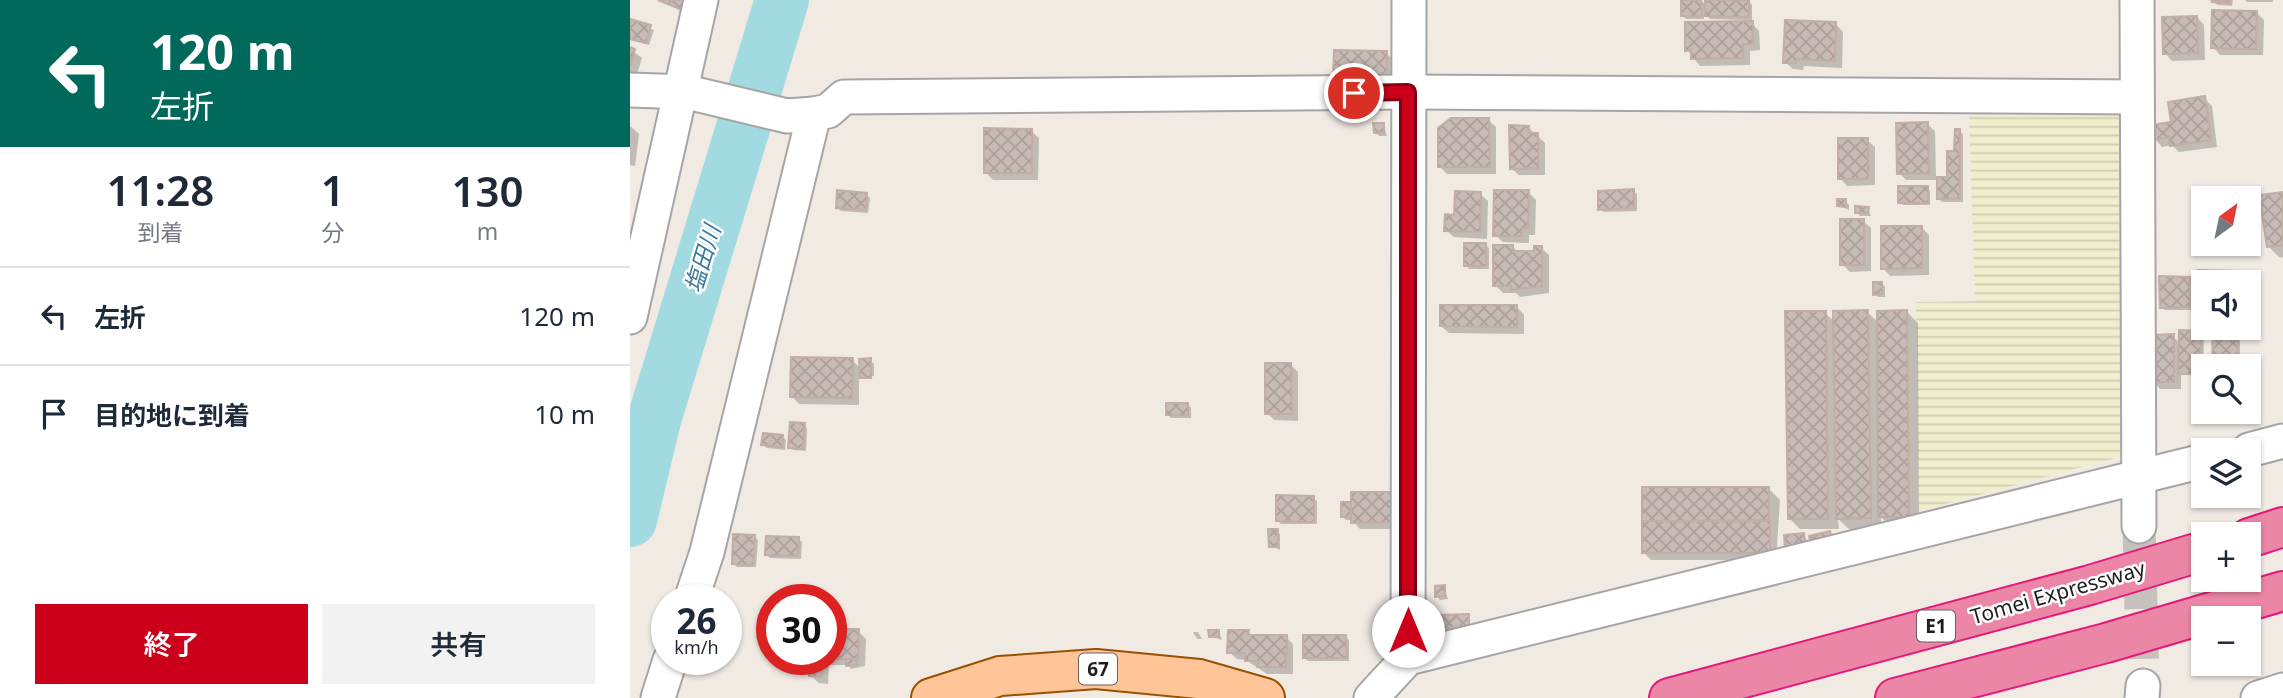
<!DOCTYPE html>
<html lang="ja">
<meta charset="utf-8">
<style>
body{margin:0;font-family:"Noto Sans","Noto Sans JP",sans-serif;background:#f2f2f3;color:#1f2937;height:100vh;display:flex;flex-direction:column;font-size:26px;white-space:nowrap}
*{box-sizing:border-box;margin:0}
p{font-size:23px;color:#747a83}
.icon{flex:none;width:38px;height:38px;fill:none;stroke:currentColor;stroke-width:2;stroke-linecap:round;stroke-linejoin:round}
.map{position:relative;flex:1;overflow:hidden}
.drawer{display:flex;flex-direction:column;background:#fff;width:630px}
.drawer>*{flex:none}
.guide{background:#00695c;color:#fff;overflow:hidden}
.needle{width:46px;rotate:33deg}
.buttons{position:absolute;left:1561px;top:186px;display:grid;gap:14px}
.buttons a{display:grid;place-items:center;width:70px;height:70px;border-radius:0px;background:#fff;box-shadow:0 2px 5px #0004;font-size:35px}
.speed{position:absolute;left:21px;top:584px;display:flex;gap:14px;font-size:35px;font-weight:700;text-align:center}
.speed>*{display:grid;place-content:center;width:91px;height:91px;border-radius:50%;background:#fff;box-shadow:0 2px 5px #0004;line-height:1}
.speed small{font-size:18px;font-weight:400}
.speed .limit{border:10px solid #d22;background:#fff;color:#111}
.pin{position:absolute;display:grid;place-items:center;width:60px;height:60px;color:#fff;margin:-30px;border:4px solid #fff;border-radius:50%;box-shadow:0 2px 7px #0007}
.me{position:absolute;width:77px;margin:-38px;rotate:0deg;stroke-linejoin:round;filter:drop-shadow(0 0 5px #0008)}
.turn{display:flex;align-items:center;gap:24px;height:147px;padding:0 35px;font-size:32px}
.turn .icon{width:91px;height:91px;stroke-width:2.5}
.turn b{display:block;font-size:49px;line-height:60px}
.eta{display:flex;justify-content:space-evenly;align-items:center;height:119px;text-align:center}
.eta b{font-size:42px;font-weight:600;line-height:49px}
.cta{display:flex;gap:14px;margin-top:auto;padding:14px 35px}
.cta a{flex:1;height:80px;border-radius:0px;background:#cc001b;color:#fff;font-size:28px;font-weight:600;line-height:80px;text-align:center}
.cta a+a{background:#f2f2f3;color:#1f2937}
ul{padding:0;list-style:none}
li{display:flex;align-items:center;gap:21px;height:98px;padding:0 35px;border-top:2px solid #e0e1e3}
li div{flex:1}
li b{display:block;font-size:26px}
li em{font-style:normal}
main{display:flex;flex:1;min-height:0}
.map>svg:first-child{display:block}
</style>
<main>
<section class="drawer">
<div class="guide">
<div class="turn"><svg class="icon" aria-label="left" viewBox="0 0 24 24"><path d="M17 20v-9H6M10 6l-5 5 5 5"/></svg><div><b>120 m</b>左折</div></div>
</div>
<div class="eta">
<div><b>11:28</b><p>到着</p></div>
<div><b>1</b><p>分</p></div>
<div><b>130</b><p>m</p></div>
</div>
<ul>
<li><svg class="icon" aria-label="left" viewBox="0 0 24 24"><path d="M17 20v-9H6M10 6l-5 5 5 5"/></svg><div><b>左折</b></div><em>120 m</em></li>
<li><svg class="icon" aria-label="arrive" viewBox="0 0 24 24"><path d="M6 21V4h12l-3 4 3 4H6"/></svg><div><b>目的地に到着</b></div><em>10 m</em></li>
</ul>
<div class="cta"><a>終了</a><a>共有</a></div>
</section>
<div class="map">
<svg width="1653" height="698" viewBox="0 0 1653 698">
<defs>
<pattern id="farmland-rules" width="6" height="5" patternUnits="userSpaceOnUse" patternTransform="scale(1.75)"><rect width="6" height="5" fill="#f0eecd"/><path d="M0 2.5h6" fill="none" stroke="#cdccb0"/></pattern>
<pattern id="building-cross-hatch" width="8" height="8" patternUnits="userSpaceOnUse" patternTransform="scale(1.75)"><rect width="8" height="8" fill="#c8bbb6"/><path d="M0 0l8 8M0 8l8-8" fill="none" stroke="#aba09c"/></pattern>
</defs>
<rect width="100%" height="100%" fill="#f0eae3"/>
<!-- farmland -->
<polygon fill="url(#farmland-rules)" points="1485,113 1497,127 1493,456 1289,511 1286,302 1345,301 1339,116"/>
<!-- shadow -->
<g fill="#0003">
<polygon points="1053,0 1071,0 1077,6 1077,0 1119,1 1122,5 1122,20 1119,20 1129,31 1130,50 1120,51 1120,65 1070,66 1057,50 1114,23 1114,20 1080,19 1074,13 1074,19 1056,19 1052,15"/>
<polygon points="1579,0 1603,0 1602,6 1588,5"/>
<polygon points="1615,0 1643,0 1643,2 1617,2"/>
<polygon points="1626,12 1634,20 1633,55 1590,55 1583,47"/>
<polygon points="1567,17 1574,25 1575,60 1542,61 1535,53"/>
<polygon points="0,21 24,30 19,45 0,40"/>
<polygon points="1206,24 1213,32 1212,68 1174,66 1173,70 1163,69 1155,62"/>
<polygon points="0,49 12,58 4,84 0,82"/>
<polygon points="756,53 764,61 764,86 713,86"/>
<polygon points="1574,98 1582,106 1587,147 1549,152 1542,145 1532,147 1525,139"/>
<polygon points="858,120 866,127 866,174 817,174 810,167"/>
<polygon points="753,124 757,136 749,136 746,132"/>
<polygon points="1297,124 1305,131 1306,179 1318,178 1330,131 1333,134 1333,202 1312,202 1309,199 1309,180 1276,180 1269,173"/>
<polygon points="0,126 9,134 5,166 0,165"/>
<polygon points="898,127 915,143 915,175 889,175 881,168"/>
<polygon points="401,131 409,138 408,180 363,180 355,172"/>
<polygon points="1237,140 1245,147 1245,185 1217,186 1210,178"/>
<polygon points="1297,187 1300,191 1300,205 1273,205 1270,202"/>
<polygon points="1003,191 1007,194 1007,211 974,212 970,209"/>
<polygon points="898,192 906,200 905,235 899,235 899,243 873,242 865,235"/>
<polygon points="236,194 240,198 238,213 211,211 208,208"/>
<polygon points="850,194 858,201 857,239 824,237 816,230"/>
<polygon points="1653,194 1653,257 1650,258 1639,247 1631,197"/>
<polygon points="1215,201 1219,205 1219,210 1209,206"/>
<polygon points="1238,208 1241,216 1230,216 1227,212"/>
<polygon points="1233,221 1241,228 1241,271 1220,272 1212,264"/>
<polygon points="1291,227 1299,235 1299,275 1260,276 1253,268"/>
<polygon points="856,245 859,248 859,269 839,269 836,265"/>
<polygon points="883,247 889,253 906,252 911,248 919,255 919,293 890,297 886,293 873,293 865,285"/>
<polygon points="1570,272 1608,273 1615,282 1573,282 1573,309 1569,305"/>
<polygon points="1560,278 1563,282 1563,310 1535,310 1531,307"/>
<polygon points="1252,283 1255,287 1255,297 1248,297 1245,294"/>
<polygon points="887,307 894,315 894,334 819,333 811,326"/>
<polygon points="1237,312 1249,323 1277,312 1288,323 1289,527 1261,527 1251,517 1251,529 1219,529 1208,519 1209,529 1170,529 1159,518 1195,313 1205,322"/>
<polygon points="1607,331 1610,334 1610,365 1587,364 1584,361"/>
<polygon points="1570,333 1574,336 1573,377 1551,374 1551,389 1530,389 1523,381 1543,336 1550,344"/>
<polygon points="222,360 232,370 240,360 244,364 244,376 233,378 229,374 229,405 169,404 162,396"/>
<polygon points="661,365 668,372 668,421 644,420 637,413"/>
<polygon points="558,405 561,408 561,418 541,418 537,414"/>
<polygon points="174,425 177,428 176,451 164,450 160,447"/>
<polygon points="153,437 156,440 155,450 137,448 133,445"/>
<polygon points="1014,489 1139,489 1150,500 1146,560 1021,560 1014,553"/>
<polygon points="723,494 772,529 730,529 722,520 716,520 712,517 723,503"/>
<polygon points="683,498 687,501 687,524 651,524 648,521"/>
<polygon points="647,531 650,534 650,550 641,546"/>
<polygon points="124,536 128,540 126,567 107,567 103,563"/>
<polygon points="168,539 172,542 171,559 140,558 136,554"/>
<polygon points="814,587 818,599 810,600 807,596"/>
<polygon points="838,616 842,630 816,630 812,627"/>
<polygon points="201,631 228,631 236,639 235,666 221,669 218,665 199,665 198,684 189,683 181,676 181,664 172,664 167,660 201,660"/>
<polygon points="563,632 568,632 572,639 567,639"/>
<polygon points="589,632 592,640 580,636"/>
<polygon points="618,632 623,636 656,637 663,644 663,674 637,674 616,660 607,659 599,652"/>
<polygon points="715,637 719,640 719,661 678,661 674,658"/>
</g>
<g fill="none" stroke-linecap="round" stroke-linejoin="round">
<!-- river -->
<polyline stroke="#a1dae0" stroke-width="54" points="0,520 24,420 152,0"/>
</g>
<!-- building -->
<g fill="url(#building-cross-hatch)" stroke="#c2aea5" stroke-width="2">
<polygon points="28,0 62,0 57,12"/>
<polygon points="1051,0 1071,0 1072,16 1051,16"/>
<polygon points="1075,0 1119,0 1119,17 1075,16"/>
<polygon points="1583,0 1600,0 1600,3 1582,2"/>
<polygon points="1582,10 1627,11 1626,49 1581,48"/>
<polygon points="1567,16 1568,53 1533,54 1532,17"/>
<polygon points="0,19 21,25 16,43 0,39"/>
<polygon points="1155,20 1206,22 1205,61 1167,59 1166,63 1153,63"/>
<polygon points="1123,21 1123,44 1113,44 1113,58 1061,59 1061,50 1055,51 1055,22"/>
<polygon points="0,47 5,49 0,66"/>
<polygon points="704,50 757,51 757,80 703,79"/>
<polygon points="1575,96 1581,140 1540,146 1539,137 1523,140 1521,125 1541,122 1538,102"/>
<polygon points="821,118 859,118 860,167 808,167 808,128"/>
<polygon points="1298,122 1299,173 1267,174 1266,123"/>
<polygon points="743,123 754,123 754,133 744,133"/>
<polygon points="879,125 899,126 898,133 908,133 908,168 880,169"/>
<polygon points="354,128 402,129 402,173 354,173"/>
<polygon points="1325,129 1330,129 1330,199 1307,199 1307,177 1317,177 1317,151 1324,151"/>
<rect x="1208" y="138" width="30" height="41"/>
<rect x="1268" y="186" width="30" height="17"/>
<polygon points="1004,189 1004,208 968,210 968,191"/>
<polygon points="207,190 237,193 236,210 206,208"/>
<polygon points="864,190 899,190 898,228 892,228 892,236 863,236"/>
<polygon points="825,191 851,192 850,232 814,231 815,214 824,215"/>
<polygon points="1653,192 1653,245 1637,247 1629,195"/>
<polygon points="1207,199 1216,199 1216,207 1207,206"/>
<polygon points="1225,206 1239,207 1238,213 1225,213"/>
<rect x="1210" y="219" width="24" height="46"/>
<polygon points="1251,226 1292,226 1292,268 1251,269"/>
<rect x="834" y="243" width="22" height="23"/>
<polygon points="863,245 883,245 883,251 904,251 904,246 912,246 912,286 881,290 881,286 863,286"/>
<polygon points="1568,270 1609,271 1608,282 1573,282 1573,306 1568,305"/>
<polygon points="1529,276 1560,277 1560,307 1530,308"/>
<polygon points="1243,282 1252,282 1252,294 1243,295"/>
<polygon points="810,305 887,305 887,327 810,326"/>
<polygon points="1238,310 1241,518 1206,519 1203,311"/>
<polygon points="1277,310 1279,517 1248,517 1247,311"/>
<polygon points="1155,311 1196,311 1198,519 1158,519"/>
<polygon points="1583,329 1608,329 1607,362 1582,362"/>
<polygon points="1549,330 1571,331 1570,374 1548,374"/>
<polygon points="1544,334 1544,382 1521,382 1521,335"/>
<polygon points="161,357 223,358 222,398 160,397"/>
<polygon points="241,358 241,378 230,378 229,359"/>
<polygon points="635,363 661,363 662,414 635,414"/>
<rect x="536" y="403" width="22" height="12"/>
<polygon points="160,422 175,423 173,449 158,448"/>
<polygon points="133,433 153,435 152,447 131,445"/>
<polygon points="1012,487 1139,487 1139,520 1012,521"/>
<polygon points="721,492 765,492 765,522 721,523"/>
<polygon points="646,495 684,496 684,522 646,521"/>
<rect x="711" y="502" width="10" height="15"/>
<rect x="1012" y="521" width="128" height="32"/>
<polygon points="638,529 648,529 648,547 639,547"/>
<polygon points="1200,531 1203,543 1182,548 1179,536"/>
<polygon points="1174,533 1176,549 1155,551 1154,535"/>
<polygon points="103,534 125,535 123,565 102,564"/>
<polygon points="136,536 169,537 168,556 135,555"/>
<polygon points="815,585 815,596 805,597 805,586"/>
<polygon points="839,614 839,627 810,628 810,615"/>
<polygon points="201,629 229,629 228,659 201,659"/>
<polygon points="578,630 589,630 589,637 579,637"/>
<polygon points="598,630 619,630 618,635 657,635 656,667 627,667 628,661 615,661 615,653 597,653"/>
<polygon points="673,635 716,635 717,658 673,658"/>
<polygon points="216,659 227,659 227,665 216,666"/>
<polygon points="180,660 192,660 191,677 179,676"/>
</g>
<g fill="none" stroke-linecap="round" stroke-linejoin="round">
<!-- minor-tunnel -->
<polyline stroke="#c6c1bc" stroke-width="33" stroke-dasharray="33 17" stroke-linecap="butt" points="1509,526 1513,686"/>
<defs>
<g id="minor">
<polyline points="1507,0 1509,526"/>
<polyline points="0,90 57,92 157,116 184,114"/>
<polyline points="0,317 71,0"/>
<polyline points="1619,450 1653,441"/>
<polyline points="61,600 77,552 184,114 198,111 214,97 778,92 1506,97"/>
<polyline points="778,658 779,0"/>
<polyline points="28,698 40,660"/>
<polyline points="741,698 778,658 1573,461"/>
<polyline points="1512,698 1513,686"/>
<polyline points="1628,698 1653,690"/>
</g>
<polyline id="primary" points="301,698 370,676 466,669 569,679 635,698"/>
<g id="motorway">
<polyline points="1619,538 1653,527"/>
<polyline points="1039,698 1460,585 1573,551"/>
<polyline points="1265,698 1476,643 1653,591"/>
</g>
</defs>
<!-- minor casing -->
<use href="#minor" stroke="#a5a5a5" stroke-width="37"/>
<!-- primary casing -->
<use href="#primary" stroke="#985100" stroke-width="42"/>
<!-- motorway casing -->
<use href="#motorway" stroke="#e5197a" stroke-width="42"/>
<!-- minor -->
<use href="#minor" stroke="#fff" stroke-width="33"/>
<!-- primary -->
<use href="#primary" stroke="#ffc599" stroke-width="38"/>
<!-- motorway -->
<use href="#motorway" stroke="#ec86a6" stroke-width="38"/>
</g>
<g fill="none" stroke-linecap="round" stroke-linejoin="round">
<defs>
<polyline id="route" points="724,93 778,92 778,631"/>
</defs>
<!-- route casing -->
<use href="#route" stroke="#850012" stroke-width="18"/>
<!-- route -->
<use href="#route" stroke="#cc001b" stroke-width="12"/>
</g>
<g text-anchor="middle" stroke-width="5" stroke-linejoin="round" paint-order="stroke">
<!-- shield labels -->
<g fill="#fff" stroke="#626262" stroke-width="2">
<rect x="1287" y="610.5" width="38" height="31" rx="5"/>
<rect x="449" y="653.5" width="38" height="31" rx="5"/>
</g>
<g font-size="19" font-weight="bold" fill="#1e1e1e">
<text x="1306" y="633">E1</text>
<text x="468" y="676">67</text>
</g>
<!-- street labels -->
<g font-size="21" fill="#1e1e1e" stroke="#fff">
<text transform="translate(1428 593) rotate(-16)" y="7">Tomei Expressway</text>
</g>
<!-- water labels -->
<g font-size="23" font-style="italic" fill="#3c799c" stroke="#fff">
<text transform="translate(73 259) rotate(-73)" y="8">塩田川</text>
</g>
</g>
</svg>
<div class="buttons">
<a><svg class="needle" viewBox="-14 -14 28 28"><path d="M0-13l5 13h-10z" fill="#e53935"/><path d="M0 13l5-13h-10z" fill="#747a83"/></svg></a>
<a><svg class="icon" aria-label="sound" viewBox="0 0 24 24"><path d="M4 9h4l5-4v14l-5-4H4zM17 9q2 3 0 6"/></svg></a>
<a><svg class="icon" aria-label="search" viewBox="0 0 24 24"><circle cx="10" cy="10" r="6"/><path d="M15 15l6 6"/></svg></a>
<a><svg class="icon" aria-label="layers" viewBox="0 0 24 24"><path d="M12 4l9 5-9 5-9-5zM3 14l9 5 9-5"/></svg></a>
<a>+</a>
<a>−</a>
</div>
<div class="speed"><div>26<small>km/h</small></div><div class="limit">30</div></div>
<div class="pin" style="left:724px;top:93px;background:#d93025"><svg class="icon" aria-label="arrive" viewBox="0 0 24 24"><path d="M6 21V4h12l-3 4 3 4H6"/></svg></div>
<svg class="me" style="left:778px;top:631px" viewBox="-20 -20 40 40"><circle r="19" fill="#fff"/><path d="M0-13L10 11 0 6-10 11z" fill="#cc001b"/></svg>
</div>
</main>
